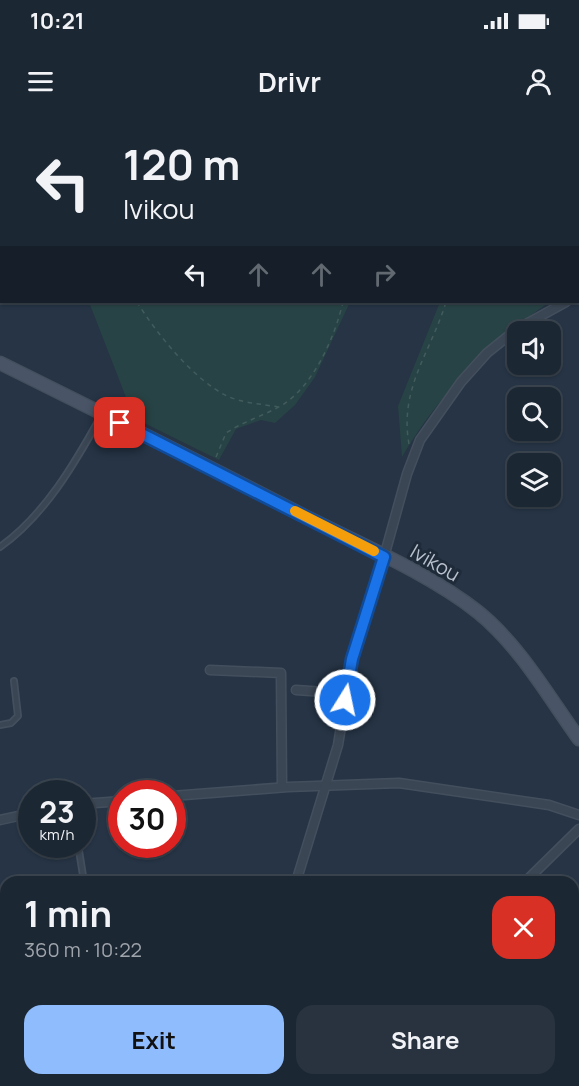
<!DOCTYPE html>
<meta charset="utf-8">
<style>
body{margin:0;font-family:Manrope,sans-serif;background:#293340;color:#f1f3f6;height:100vh;display:flex;flex-direction:column;font-size:22px;white-space:nowrap}
*{box-sizing:border-box;margin:0}
p{font-size:20px;color:#a0a5ac}
.icon{flex:none;width:33px;height:33px;fill:none;stroke:currentColor;stroke-width:2;stroke-linecap:round;stroke-linejoin:round}
.map{position:relative;flex:1;overflow:hidden}
.side{position:absolute;left:0px;top:756px;width:579px;height:210px;display:flex;flex-direction:column;background:#1c2734;border-radius:18px 18px 0 0;box-shadow:0 2px 4px #0004,0 0 0 2px #3a444f}
.side>*{flex:none}
.guide{position:absolute;left:0px;top:0px;width:579px;height:183px;box-shadow:0 2px 4px #0004,0 0 0 2px #3a444f;background:#1c2734;color:#f1f3f6;overflow:hidden}
.tools{position:absolute;left:507px;top:201px;display:grid;gap:12px}
.tools a{display:grid;place-items:center;width:54px;height:54px;border-radius:12px;background:#1c2734;box-shadow:0 2px 4px #0004,0 0 0 2px #3a444f;font-size:30px}
.speed{position:absolute;left:18px;top:660px;display:flex;gap:12px;font-size:30px;font-weight:700;text-align:center}
.speed>*{display:grid;place-content:center;width:78px;height:78px;border-radius:50%;background:#1c2734;box-shadow:0 2px 4px #0004,0 0 0 2px #3a444f;line-height:1}
.speed small{font-size:15px;font-weight:400}
.speed .limit{border:9px solid #d22;background:#fff;color:#111}
.pin{position:absolute;display:grid;place-items:center;width:51px;height:51px;color:#fff;margin:-26px;border-radius:12px;box-shadow:0 3px 9px #0006}
.me{position:absolute;width:66px;margin:-33px;rotate:10deg;stroke-linejoin:round;filter:drop-shadow(0 0 4px #0008)}
.turn{display:flex;align-items:center;gap:21px;height:126px;padding:0 24px;font-size:27px}
.turn .icon{width:78px;height:78px;stroke-width:2.5}
.turn b{display:block;font-size:42px;line-height:51px}
.lanes{display:flex;align-items:center;height:57px;padding:0 24px;background:#0003;justify-content:center;gap:30px;direction:ltr}
.lanes .off{opacity:.35}
.round{display:grid;place-items:center;flex:none;width:63px;height:63px;border-radius:18px;background:#293340}
.overview{display:flex;align-items:center;justify-content:space-between;height:102px;padding:0 24px}
h1{font-size:36px;font-weight:700;line-height:45px}
.primary-button{display:flex;gap:12px;margin-top:auto;padding:12px 24px}
.primary-button a{flex:1;height:69px;border-radius:18px;background:#8fbcfc;color:#111;font-size:24px;font-weight:700;line-height:69px;text-align:center}
.primary-button a+a{background:#293340;color:#f1f3f6}
.status{display:flex;justify-content:space-between;align-items:center;height:42px;padding:0 30px;background:#1c2734;direction:ltr}
.status svg{height:16px;fill:currentColor}
header{display:flex;justify-content:space-between;align-items:center;height:78px;padding:0 24px;background:#1c2734;font-size:27px;font-weight:700}
.map>svg:first-child{display:block}
</style>
<div class="status"><b>10:21</b><svg viewBox="0 0 49 12"><path d="M0 12V9h3v3zM5 12V6h3v6zM10 12V3h3v9zM15 12V0h3v12zM26 1h20v11H26zM47 4h2v5h-2z"/></svg></div>
<header><svg class="icon" aria-label="menu" viewBox="0 0 24 24"><path d="M4 6h16M4 12h16M4 18h16"/></svg>Drivr<svg class="icon" aria-label="person" viewBox="0 0 24 24"><circle cx="12" cy="8" r="4"/><path d="M4 21q1-7 8-7t8 7"/></svg></header>
<div class="map">
<svg width="579" height="966" viewBox="0 0 579 966">
<rect width="100%" height="100%" fill="#263445"/>
<!-- green -->
<g fill="#284345">
<polygon points="0,0 579,0 579,121 578,2 2,2 1,105"/>
<polygon points="89,182 350,182 315,257 295,285 275,303 261,300 236,309 219,340 134,298"/>
<path d="M440 182H550C489 222 438 276 402 337L398 286Z"/>
</g>
<g fill="none" stroke-linecap="round" stroke-linejoin="round">
<defs>
<g id="lane">
<path d="M0 427C45 395 75 343 101 296"/>
<polyline points="0,605 11,603 18,596 14,561"/>
<polyline points="78,724 84,762"/>
<polyline points="309,960 321,966"/>
<polyline points="375,960 383,966"/>
<polyline points="366,966 369,960"/>
</g>
<g id="street">
<polyline points="578,176 579,175"/>
<polyline points="210,550 281,553 282,667"/>
<polyline points="296,570 325,572 347,566"/>
<polyline points="172,676 288,667 399,663 549,685 579,695"/>
<polyline points="82,684 122,681"/>
<polyline points="0,700 32,693"/>
<polyline points="296,762 338,625 352,539 384,437 407,354 420,320 461,262 487,233 517,209 566,182"/>
<polyline points="525,762 579,709"/>
<polyline points="573,887 579,879"/>
<polyline points="0,897 6,901"/>
<polyline points="573,949 579,941"/>
<polyline points="91,960 99,966"/>
<polyline points="261,966 263,960"/>
<polyline points="351,966 353,960"/>
<polyline points="508,966 513,960"/>
<polyline points="560,966 564,960"/>
</g>
<path id="secondary" d="M0 243C103 294 206 345 308 398 362 425 430 454 478 492 520 526 548 576 579 619"/>
<g id="highway">
<polyline points="573,905 579,898"/>
<polyline points="573,931 579,923"/>
<polyline points="524,966 529,960"/>
<polyline points="545,966 550,960"/>
</g>
</defs>
<!-- lane casing -->
<use href="#lane" stroke="#444f5d" stroke-width="8"/>
<!-- street casing -->
<use href="#street" stroke="#444f5d" stroke-width="11"/>
<!-- secondary casing -->
<use href="#secondary" stroke="#444f5d" stroke-width="15"/>
<!-- highway casing -->
<use href="#highway" stroke="#45515e" stroke-width="18"/>
<!-- path -->
<g stroke="#425c5d" stroke-width="1.5" stroke-dasharray="4.5 4.5" stroke-linecap="butt">
<polyline points="107,0 107,2"/>
<polyline points="131,0 132,2"/>
<polyline points="207,0 207,2"/>
<polyline points="479,0 480,2"/>
<polyline points="295,2 295,0"/>
<polyline points="349,2 349,0"/>
<polyline points="436,2 436,0"/>
<polyline points="546,2 549,0"/>
<polyline points="578,12 579,12"/>
<polyline points="0,38 2,39"/>
<polyline points="578,113 579,113"/>
<path d="M137 182C156 213 194 260 227 276 242 283 262 284 278 287"/>
<path d="M409 324C399 268 431 232 446 182"/>
<path d="M216 337 226 313C244 301 266 295 284 284 315 263 335 216 343 182"/>
</g>
<!-- lane -->
<use href="#lane" stroke="#3b4654" stroke-width="4.5"/>
<!-- street -->
<use href="#street" stroke="#3b4654" stroke-width="8"/>
<!-- secondary -->
<use href="#secondary" stroke="#495567" stroke-width="12"/>
<!-- highway -->
<use href="#highway" stroke="#7a6c58" stroke-width="15"/>
</g>
<g fill="none" stroke-linecap="round" stroke-linejoin="round">
<defs>
<polyline id="route" points="120,303 384,437 352,539 345,580"/>
</defs>
<!-- route casing -->
<use href="#route" stroke="#114b97" stroke-width="15"/>
<!-- route -->
<use href="#route" stroke="#1a73e8" stroke-width="10"/>
<!-- slow -->
<polyline stroke="#f59e0b" stroke-width="10" points="295,391 374,431"/>
</g>
<g text-anchor="middle" stroke-width="6" stroke-linejoin="round" paint-order="stroke">
<!-- street labels -->
<g font-size="20" fill="#b8c1cd" stroke="#1f2b39">
<text transform="translate(435 443) rotate(30)" y="7">Ivikou</text>
</g>
</g>
</svg>
<div class="tools">
<a><svg class="icon" aria-label="sound" viewBox="0 0 24 24"><path d="M4 9h4l5-4v14l-5-4H4zM17 9q2 3 0 6"/></svg></a>
<a><svg class="icon" aria-label="search" viewBox="0 0 24 24"><circle cx="10" cy="10" r="6"/><path d="M15 15l6 6"/></svg></a>
<a><svg class="icon" aria-label="layers" viewBox="0 0 24 24"><path d="M12 4l9 5-9 5-9-5zM3 14l9 5 9-5"/></svg></a>
</div>
<div class="speed"><div>23<small>km/h</small></div><div class="limit">30</div></div>
<div class="pin" style="left:120px;top:303px;background:#d93025"><svg class="icon" aria-label="arrive" viewBox="0 0 24 24"><path d="M6 21V4h12l-3 4 3 4H6"/></svg></div>
<svg class="me" style="left:345px;top:580px" viewBox="-20 -20 40 40"><circle r="17" fill="#1a73e8" stroke="#fff" stroke-width="3"/><path d="M0-11L8 9 0 5-8 9z" fill="#fff"/></svg>
<div class="guide">
<div class="turn"><svg class="icon" aria-label="left" viewBox="0 0 24 24"><path d="M17 20v-9H6M10 6l-5 5 5 5"/></svg><div><b>120 m</b>Ivikou</div></div>
<div class="lanes"><svg class="icon" aria-label="left" viewBox="0 0 24 24"><path d="M17 20v-9H6M10 6l-5 5 5 5"/></svg><svg class="icon off" aria-label="ahead" viewBox="0 0 24 24"><path d="M12 20V5M6 11l6-6 6 6"/></svg><svg class="icon off" aria-label="ahead" viewBox="0 0 24 24"><path d="M12 20V5M6 11l6-6 6 6"/></svg><svg class="icon off" aria-label="right" viewBox="0 0 24 24"><path d="M7 20v-9h11M14 6l5 5-5 5"/></svg></div>
</div>
<section class="side">
<div class="overview"><div><h1>1 min</h1><p>360 m · 10:22</p></div><a class="round" style="background:#d93025;color:#fff"><svg class="icon" aria-label="close" viewBox="0 0 24 24"><path d="M6 6l12 12M18 6L6 18"/></svg></a></div>
<div class="primary-button"><a>Exit</a><a>Share</a></div>
</section>
</div>
